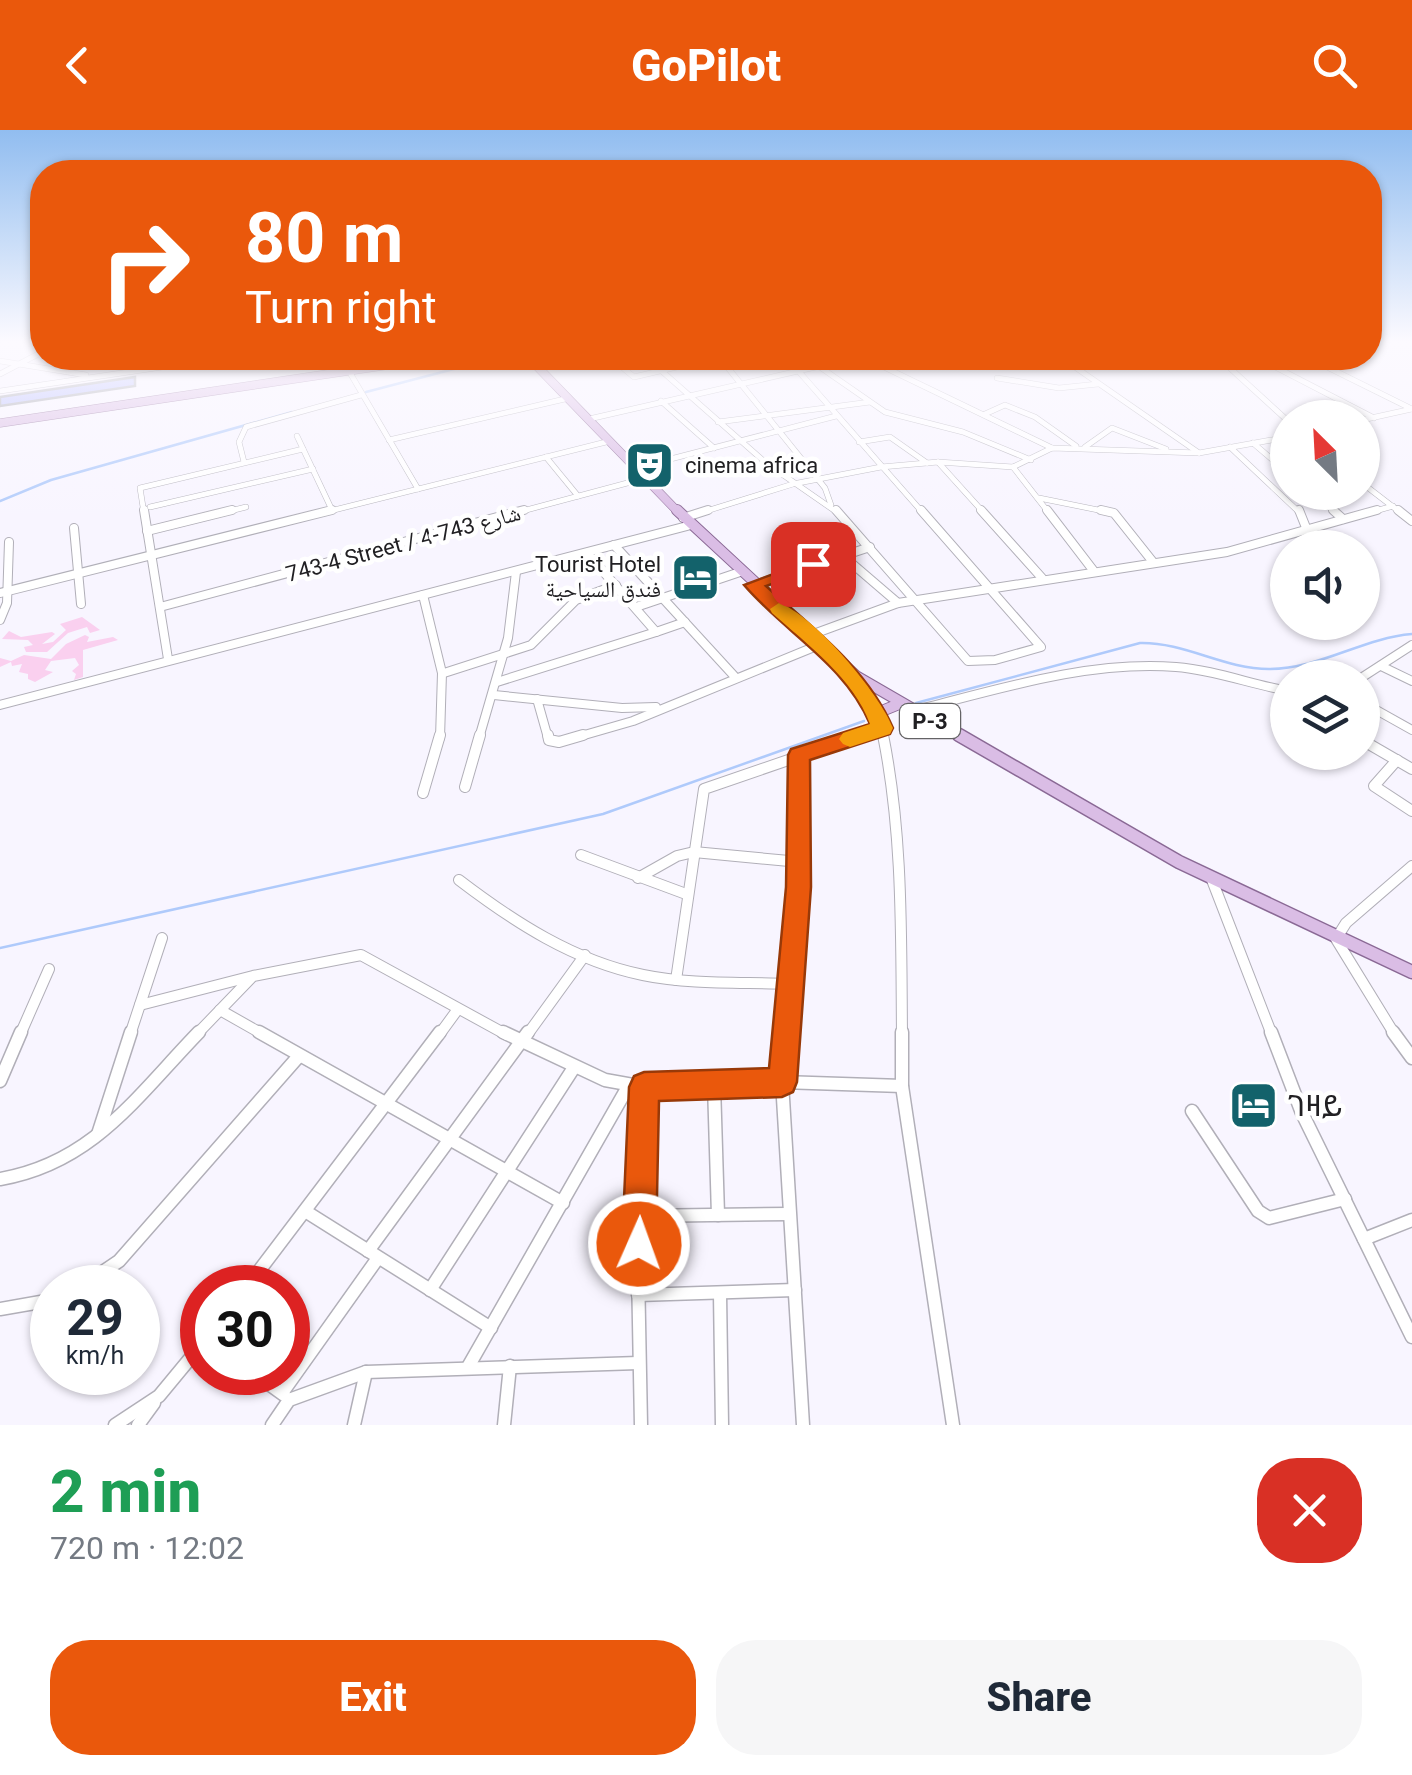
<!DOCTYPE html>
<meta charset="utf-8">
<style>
body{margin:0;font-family:Roboto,"Noto Naskh Arabic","Noto Sans Ethiopic",sans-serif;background:#f6f6f7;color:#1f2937;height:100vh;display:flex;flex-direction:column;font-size:38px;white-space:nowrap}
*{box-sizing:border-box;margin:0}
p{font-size:32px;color:#747a83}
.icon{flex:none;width:55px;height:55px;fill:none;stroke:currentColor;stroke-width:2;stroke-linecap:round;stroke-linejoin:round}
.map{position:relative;height:1295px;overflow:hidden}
.drawer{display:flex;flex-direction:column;background:#fff;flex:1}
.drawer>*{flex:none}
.hud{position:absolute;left:30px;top:30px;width:1352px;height:210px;border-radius:40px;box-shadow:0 2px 8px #0004;background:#ea580c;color:#fff;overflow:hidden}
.needle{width:65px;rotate:336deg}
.controls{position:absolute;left:1270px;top:270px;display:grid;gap:20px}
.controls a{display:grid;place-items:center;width:110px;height:110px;border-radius:50%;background:#fff;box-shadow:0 2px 8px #0004;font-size:50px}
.speed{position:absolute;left:30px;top:1135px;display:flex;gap:20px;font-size:50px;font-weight:700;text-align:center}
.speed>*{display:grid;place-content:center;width:130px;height:130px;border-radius:50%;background:#fff;box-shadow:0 2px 8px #0004;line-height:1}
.speed small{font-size:25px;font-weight:400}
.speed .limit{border:15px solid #d22;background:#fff;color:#111}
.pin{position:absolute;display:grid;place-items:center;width:85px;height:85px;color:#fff;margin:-42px;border-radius:20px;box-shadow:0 5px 15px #0006}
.me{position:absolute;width:110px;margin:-55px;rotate:2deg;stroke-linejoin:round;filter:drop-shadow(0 0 8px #0008)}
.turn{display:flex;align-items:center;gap:35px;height:210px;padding:0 50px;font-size:45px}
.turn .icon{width:130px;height:130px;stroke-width:2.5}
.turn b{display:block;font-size:70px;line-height:85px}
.round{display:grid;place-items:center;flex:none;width:105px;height:105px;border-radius:40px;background:#f6f6f7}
.head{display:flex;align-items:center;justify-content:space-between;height:170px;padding:0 50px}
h1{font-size:60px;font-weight:800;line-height:75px;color:#1e9e55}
.cta{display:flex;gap:20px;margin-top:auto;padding:20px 50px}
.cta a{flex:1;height:115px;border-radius:40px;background:#ea580c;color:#fff;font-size:40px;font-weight:800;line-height:115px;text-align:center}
.cta a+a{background:#f6f6f7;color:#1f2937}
header{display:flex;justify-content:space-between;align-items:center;height:130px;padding:0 50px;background:#ea580c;color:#fff;font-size:45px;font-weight:800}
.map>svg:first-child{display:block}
</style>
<header><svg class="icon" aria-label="back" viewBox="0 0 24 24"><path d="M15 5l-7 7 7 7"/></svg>GoPilot<svg class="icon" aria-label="search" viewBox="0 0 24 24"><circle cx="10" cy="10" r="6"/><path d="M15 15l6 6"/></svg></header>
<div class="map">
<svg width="1412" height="1295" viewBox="0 0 1412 1295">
<rect width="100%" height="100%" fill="#f8f5ff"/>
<!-- green -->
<g fill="#fad0ef">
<polygon points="82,487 100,500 90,503 87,497 68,503 47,522 26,522 24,517 33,515 28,510 2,509 9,501 21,507 52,502 55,504 42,514 53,512 66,500 60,494"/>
<polygon points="85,505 89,507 87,512 113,507 118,510 83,520 83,547 74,550 76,544 72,541 79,535 75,528 51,531 45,540 53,542 35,552 28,549 28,544 19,542 22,534 12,536 11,532 0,537 0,528 11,531 24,525 51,529 66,514"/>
</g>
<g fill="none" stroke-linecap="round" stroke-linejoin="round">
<!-- stream -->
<g stroke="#afcafb" stroke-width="2.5">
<polyline points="366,262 496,228"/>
<polyline points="0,371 51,350 292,282"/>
<path d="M916 573 1140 513C1185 512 1224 539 1269 539 1319 539 1363 508 1412 504"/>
<polyline points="0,818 603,684 864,591"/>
</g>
</g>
<!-- building -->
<polygon fill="#b5bafe" stroke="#a2a3ac" stroke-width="2.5" points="135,247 135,256 0,276 0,267"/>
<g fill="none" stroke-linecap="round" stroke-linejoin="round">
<defs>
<g id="minor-far3">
<polyline points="611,228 634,247 715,228"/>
<polyline points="647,228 766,333 838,383"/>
<polyline points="720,228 825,358 831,375"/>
<polyline points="787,228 923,383"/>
<polyline points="807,228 885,282 963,302 1031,330"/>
<polyline points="1062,228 1199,323"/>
<polyline points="1219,228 1288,291"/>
<polyline points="1258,228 1374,288"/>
<polyline points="1309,228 1412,279"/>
<polyline points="0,231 86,245"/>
<polyline points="346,236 418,359"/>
<polyline points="66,240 91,228"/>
<polyline points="0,244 42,222"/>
<polyline points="997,248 1059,258 1098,254"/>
<polyline points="0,261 223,228"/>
<polyline points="661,271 714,318"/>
<polyline points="985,284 1005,275 1035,287 1076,316"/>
<polyline points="589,289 820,236 852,233 884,237 1052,318"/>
<polyline points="1362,290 1412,279"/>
<polyline points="718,292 870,272"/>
<polyline points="297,306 332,380"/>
<polyline points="389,310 569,268"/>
<polyline points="859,312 890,307 927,333"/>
<polyline points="1253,313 1288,343"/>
<polyline points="1085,317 1112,298 1166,319"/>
<polyline points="1230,317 1300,383"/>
<polyline points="546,327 578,366"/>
<polyline points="244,332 239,312 246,297 361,265"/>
<polyline points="938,332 984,383"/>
<polyline points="1013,337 1049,383"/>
<polyline points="636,338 836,286"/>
<polyline points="1362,353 1401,383"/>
<polyline points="1311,362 1336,383"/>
<polyline points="1039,368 1113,383"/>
<polyline points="150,377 313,339"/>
<polyline points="144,383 140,358 303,319"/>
<polyline points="222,383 246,377"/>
<polyline points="322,383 610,311"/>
<polyline points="515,383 646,348"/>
<polyline points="700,383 793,354 881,337 938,332 1013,337 1052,318 1199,323 1288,307"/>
<polyline points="1368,383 1393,376"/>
</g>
<g id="minor-far2">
<polyline points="144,380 168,529"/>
<polyline points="836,380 968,531 995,530 1041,517 921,380"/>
<polyline points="981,380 1042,448"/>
<polyline points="1047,380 1093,440"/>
<polyline points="1101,380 1114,383 1153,432"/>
<polyline points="1299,380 1307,400"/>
<polyline points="1333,380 1343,389"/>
<polyline points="1398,380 1412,391"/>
<polyline points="683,388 708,380"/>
<polyline points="74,398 81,474"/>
<polyline points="147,401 232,380"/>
<polyline points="614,415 736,548"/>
<polyline points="587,423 656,502 685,492"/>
<polyline points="842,425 898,473"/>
<polyline points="754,455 870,417"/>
<polyline points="0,463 332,380"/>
<polyline points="423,465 442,543 440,608"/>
<polyline points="160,477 524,380"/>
<polyline points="636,477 740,442"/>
<polyline points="0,490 7,473 9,412"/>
<polyline points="808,506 898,473 1227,422 1377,380"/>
<polyline points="1381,536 1412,551"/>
<polyline points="444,543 531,515 576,470 616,455"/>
<polyline points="848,544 879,588 883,608"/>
<polyline points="1361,548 1412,515"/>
<polyline points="497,552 656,502"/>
<polyline points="494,565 622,578 656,577"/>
<polyline points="537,569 548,608"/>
<polyline points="1362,572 1412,600"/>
<polyline points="0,575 691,395"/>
<path d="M912 581C996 560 1088 530 1176 537 1214 540 1250 554 1288 561"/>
<polyline points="479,608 508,508 516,442"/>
<polyline points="574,608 633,591 819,515"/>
<polyline points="854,608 882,598"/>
</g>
<g id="minor-far1">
<polyline points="548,605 549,610 559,612 583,605"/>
<path d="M883 605C903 704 901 804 902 905"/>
<polyline points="1362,610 1412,639"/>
<polyline points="1397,630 1374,656 1412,681"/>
<polyline points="465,657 480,605"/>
<polyline points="423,663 440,605"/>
<polyline points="581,725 686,764"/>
<polyline points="638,748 677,726 694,722 800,732"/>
<path d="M459 750C514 792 574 831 643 845 691 855 741 852 790 854"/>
<polyline points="1212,750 1272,905"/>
<polyline points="676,850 704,659 861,605"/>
<polyline points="140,875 253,846 361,825 507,905"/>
<polyline points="220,880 264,905"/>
<polyline points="20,905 49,839"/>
<polyline points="130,905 162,808"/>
<polyline points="196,905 251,848"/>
<polyline points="439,905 458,879"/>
<polyline points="527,905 585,825"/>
<polyline points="786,905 800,732 799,625"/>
<polyline points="1395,905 1336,809 1346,793 1412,736"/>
</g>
<g id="minor">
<polyline points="259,902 563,1073"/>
<polyline points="503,902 605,950 644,957 782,952 902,956"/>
<polyline points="786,902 782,952 803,1295"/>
<polyline points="902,902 902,956 953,1295"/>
<polyline points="1271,902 1302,983 1412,1207"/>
<polyline points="1393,902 1412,928"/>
<polyline points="0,951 21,902"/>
<polyline points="714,955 718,1085"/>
<polyline points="1192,981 1258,1081 1269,1088 1345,1069"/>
<polyline points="98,1004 131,902"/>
<path d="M0 1049C93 1033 137 966 199 902"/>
<polyline points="305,1081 491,1198"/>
<polyline points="640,1086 789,1084"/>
<polyline points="1364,1109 1412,1090"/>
<polyline points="368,1121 528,902"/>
<polyline points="79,1158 119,1131 298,927"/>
<polyline points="246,1158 440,902"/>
<polyline points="430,1160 573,939"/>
<polyline points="720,1164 722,1295"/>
<polyline points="638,1165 795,1160"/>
<polyline points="0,1179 52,1170"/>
<polyline points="468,1237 629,955"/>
<polyline points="252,1242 284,1265"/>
<polyline points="282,1263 378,1128"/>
<polyline points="115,1295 159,1266 202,1214"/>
<polyline points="138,1295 154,1273"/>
<polyline points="272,1295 289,1270 366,1242 638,1233"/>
<polyline points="354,1295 366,1242"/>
<polyline points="504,1295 510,1236"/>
<polyline points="641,1295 638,1141 644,957"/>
</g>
<g id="major-far2">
<polyline points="529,228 679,383"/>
<polyline points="0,293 435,228"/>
</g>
<g id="major-far1">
<polyline points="677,380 856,546 963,608"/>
<polyline points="877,583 899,574"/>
</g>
<polyline id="major" points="959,605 1179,732 1412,842"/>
</defs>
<!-- minor-far3 casing -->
<use href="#minor-far3" stroke="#b1afb8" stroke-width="6"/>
<!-- minor-far2 casing -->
<use href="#minor-far2" stroke="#b1afb8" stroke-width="10"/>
<!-- minor-far1 casing -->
<use href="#minor-far1" stroke="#b1afb8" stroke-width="12"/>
<!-- minor casing -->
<use href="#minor" stroke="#b1afb8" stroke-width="15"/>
<!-- major-far2 casing -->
<use href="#major-far2" stroke="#8a6995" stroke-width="9"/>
<!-- major-far1 casing -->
<use href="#major-far1" stroke="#8a6995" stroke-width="12"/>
<!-- major casing -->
<use href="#major" stroke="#8a6995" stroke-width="15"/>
<!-- minor-far3 -->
<use href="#minor-far3" stroke="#fff" stroke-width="5"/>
<!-- minor-far2 -->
<use href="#minor-far2" stroke="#fff" stroke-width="8"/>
<!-- minor-far1 -->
<use href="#minor-far1" stroke="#fff" stroke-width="10"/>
<!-- minor -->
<use href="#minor" stroke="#fff" stroke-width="12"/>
<!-- major-far2 -->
<use href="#major-far2" stroke="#dabde5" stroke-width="8"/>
<!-- major-far1 -->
<use href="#major-far1" stroke="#dabde5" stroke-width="10"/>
<!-- major -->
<use href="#major" stroke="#dabde5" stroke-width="12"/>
</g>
<!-- sky -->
<linearGradient id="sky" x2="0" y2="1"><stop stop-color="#91bdf0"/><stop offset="0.54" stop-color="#fcfaff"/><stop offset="1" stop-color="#fcfaff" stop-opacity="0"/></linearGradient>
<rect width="1412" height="392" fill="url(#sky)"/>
<!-- route -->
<path fill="#ea580c" stroke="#983908" stroke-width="2.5" d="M813 429 819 430V438L766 456C814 499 867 538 893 598L890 604 810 630 811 757 797 952 793 962 782 967 659 971 656 1114 651 1126 639 1131 627 1126 622 1114 629 957 634 946 644 942 769 938 786 757 788 625 791 619 870 594C845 534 785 503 744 455Z"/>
<!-- slow -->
<path fill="#f59e0b" d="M779 473C814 485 880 564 893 598L890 604 850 617 843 614 839 609 843 603 870 594C854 549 807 514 772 483L770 479Z"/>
<!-- icons -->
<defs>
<symbol id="theatre-square" viewBox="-11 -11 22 22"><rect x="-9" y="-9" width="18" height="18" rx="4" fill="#13626b" stroke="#fff"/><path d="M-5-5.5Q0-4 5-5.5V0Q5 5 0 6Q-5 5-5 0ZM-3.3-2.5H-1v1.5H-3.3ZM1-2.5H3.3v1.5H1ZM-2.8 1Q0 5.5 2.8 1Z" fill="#fff"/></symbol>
<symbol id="hotel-square" viewBox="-11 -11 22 22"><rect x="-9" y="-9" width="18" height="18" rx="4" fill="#13626b" stroke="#fff"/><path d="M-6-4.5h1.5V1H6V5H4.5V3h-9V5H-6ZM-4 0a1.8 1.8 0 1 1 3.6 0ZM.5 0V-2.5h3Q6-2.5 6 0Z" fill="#fff"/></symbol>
</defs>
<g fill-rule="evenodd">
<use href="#theatre-square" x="622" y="308" width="55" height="55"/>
<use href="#hotel-square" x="668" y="420" width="55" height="55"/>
<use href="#hotel-square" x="1226" y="948" width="55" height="55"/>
</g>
<g text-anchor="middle" stroke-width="9" stroke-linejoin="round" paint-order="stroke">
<!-- far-poi labels -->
<g font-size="22" fill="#212023" stroke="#fff" text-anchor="start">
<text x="685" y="343">cinema africa</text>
<text x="661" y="442" text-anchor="end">Tourist Hotel<tspan x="661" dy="25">فندق السياحية</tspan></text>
</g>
<!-- far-street labels -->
<g font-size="22" fill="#212023" stroke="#fff">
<text transform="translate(403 413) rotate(-15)" y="8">743-4 Street / شارع 743-4</text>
</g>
<!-- shield labels -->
<rect fill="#fff" stroke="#646365" stroke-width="2.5" x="900" y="574" width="60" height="34" rx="8"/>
<g font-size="22" font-weight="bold" fill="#212023">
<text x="930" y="599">P-3</text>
</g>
<!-- near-poi labels -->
<g font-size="30" fill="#212023" stroke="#fff" text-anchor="start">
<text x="1288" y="986">ገዛይ</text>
</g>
</g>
</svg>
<div class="controls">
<a><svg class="needle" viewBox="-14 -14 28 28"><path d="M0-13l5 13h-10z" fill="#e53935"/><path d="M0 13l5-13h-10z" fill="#747a83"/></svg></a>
<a><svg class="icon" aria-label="sound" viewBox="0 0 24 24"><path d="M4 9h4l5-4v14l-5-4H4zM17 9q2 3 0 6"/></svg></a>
<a><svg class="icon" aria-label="layers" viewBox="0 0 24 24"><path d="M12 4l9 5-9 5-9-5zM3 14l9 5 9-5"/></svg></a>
</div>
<div class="speed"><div>29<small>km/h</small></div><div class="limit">30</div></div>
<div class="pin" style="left:813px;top:434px;background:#d93025"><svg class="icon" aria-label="arrive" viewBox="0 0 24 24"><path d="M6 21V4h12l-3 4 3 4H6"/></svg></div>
<svg class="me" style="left:639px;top:1114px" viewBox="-20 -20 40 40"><circle r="17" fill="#ea580c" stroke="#fff" stroke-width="3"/><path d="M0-11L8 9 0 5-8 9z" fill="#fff"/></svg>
<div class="hud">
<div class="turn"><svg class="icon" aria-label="right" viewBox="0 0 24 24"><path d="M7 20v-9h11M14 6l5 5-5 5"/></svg><div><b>80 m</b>Turn right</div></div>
</div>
</div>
<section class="drawer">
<div class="head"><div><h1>2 min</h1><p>720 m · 12:02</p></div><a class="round" style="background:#d93025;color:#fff"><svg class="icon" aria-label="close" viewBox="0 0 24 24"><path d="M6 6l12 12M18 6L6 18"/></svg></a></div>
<div class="cta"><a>Exit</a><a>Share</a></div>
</section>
